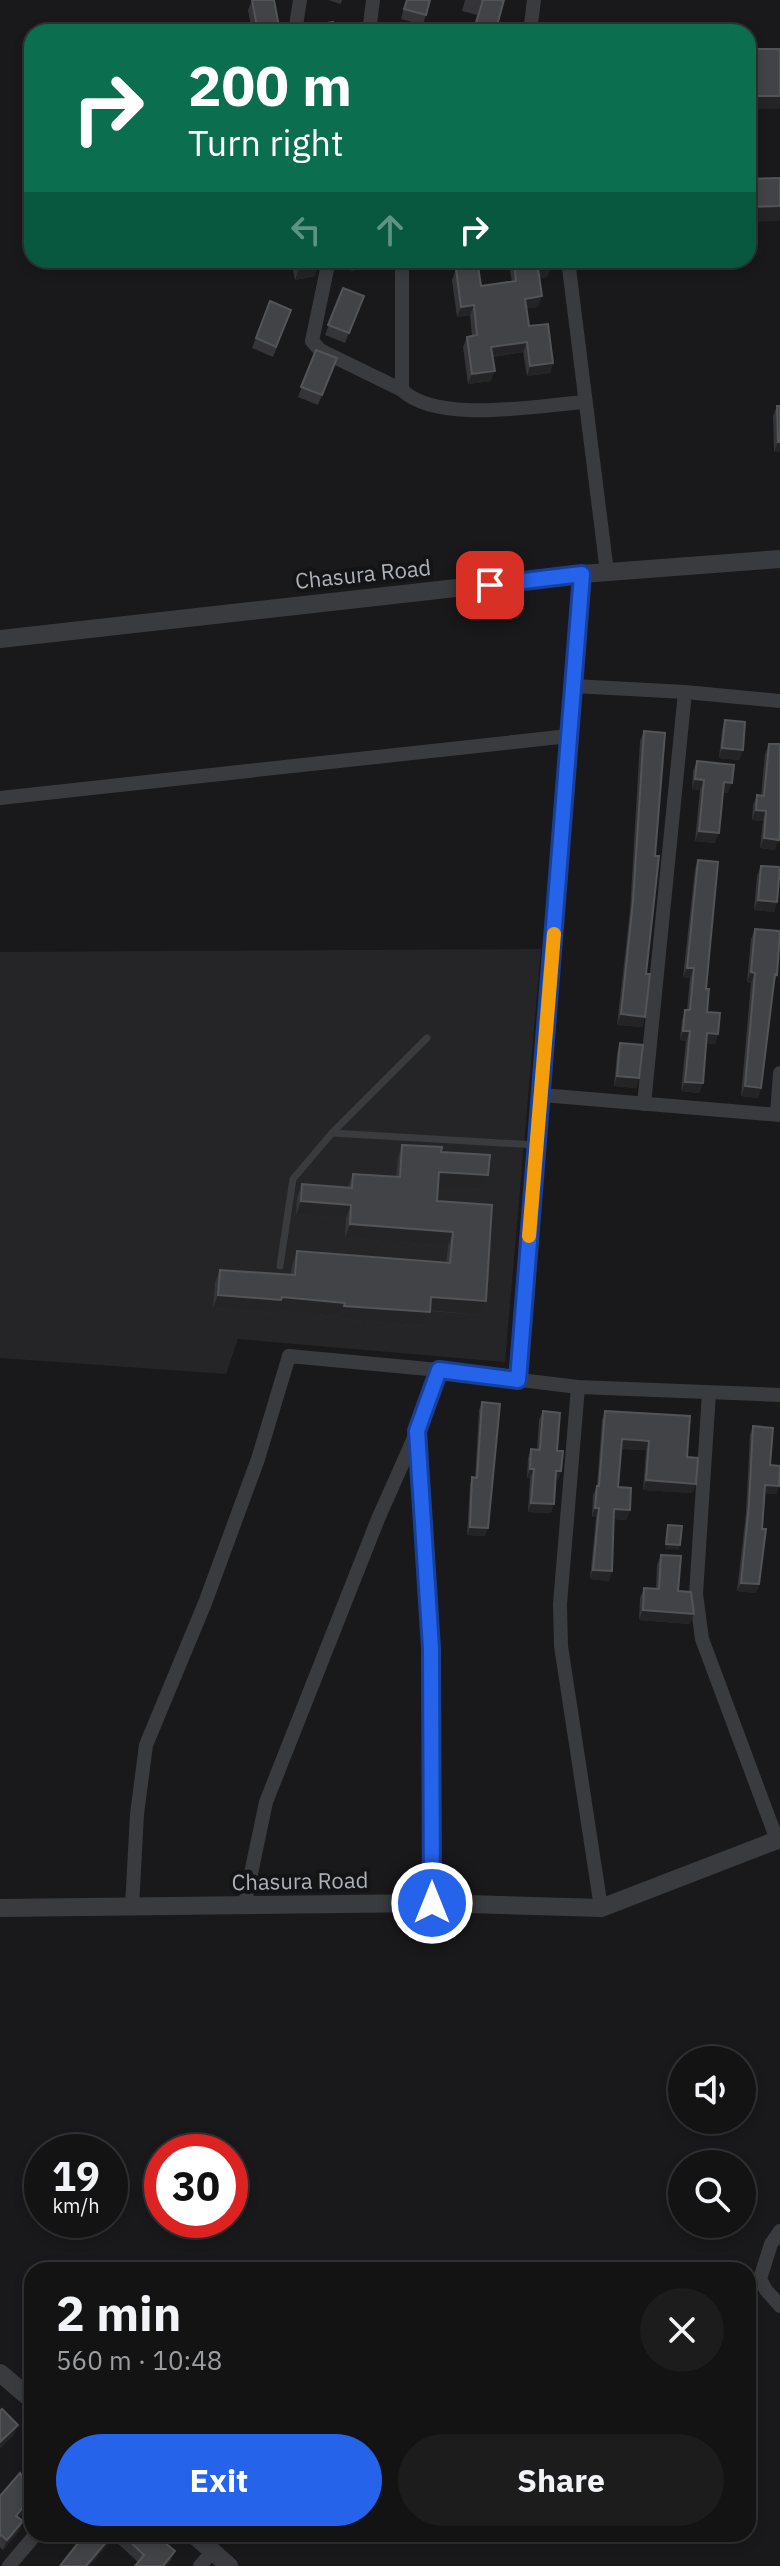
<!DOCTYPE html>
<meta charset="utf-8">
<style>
body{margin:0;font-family:"IBM Plex Sans",sans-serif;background:#1c1c1d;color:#f1f3f6;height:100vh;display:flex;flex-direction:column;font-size:30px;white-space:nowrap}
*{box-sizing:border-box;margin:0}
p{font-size:26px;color:#9d9ea0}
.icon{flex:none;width:44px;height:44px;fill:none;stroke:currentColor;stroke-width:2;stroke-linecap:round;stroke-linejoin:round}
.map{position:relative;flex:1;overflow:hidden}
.sheet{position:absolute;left:24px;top:2262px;width:732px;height:280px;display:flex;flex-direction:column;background:#131314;border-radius:24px;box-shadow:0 4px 12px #0003,0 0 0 2px #323234}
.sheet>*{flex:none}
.guide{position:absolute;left:24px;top:24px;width:732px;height:244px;border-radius:24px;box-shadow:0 4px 12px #0003,0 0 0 2px #323234;background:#0b6e4f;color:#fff;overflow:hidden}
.buttons{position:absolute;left:668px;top:2046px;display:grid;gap:16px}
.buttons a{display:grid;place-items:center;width:88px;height:88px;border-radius:50%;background:#131314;box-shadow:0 4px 12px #0003,0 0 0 2px #323234;font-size:40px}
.speed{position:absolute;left:24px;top:2134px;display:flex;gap:16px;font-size:40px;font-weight:700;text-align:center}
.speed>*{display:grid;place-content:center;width:104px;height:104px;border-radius:50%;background:#131314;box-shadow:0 4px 12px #0003,0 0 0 2px #323234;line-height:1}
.speed small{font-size:20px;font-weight:400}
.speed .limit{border:12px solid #d22;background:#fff;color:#111}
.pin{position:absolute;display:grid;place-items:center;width:68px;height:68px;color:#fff;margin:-34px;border-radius:16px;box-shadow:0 4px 12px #0006}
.me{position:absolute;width:88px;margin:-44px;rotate:0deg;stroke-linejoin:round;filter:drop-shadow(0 0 6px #0008)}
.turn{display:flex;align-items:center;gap:28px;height:168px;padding:0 32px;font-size:36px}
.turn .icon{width:104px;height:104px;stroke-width:2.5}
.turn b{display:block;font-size:56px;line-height:68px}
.lanes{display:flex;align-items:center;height:76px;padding:0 32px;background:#0003;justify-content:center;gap:40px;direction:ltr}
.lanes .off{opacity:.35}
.round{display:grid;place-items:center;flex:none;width:84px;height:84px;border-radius:42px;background:#1c1c1d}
.headline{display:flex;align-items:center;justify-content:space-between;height:136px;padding:0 32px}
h1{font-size:48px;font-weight:800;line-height:60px}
.action{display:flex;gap:16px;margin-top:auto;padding:16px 32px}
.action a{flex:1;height:92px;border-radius:48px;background:#2563eb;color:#fff;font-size:32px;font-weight:800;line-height:92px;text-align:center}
.action a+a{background:#1c1c1d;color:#f1f3f6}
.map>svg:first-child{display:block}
</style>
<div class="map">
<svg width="780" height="2566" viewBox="0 0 780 2566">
<rect width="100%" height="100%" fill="#19191b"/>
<!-- built -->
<polygon fill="#252528" points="541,949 505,1362 238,1339 226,1374 0,1358 0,952"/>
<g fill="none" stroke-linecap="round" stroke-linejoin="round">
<!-- service -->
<g stroke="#3a3b3f" stroke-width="7">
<polyline points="332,1133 536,1145"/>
<polyline points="280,1266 293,1179 332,1133 427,1038"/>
</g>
<!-- minor -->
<g stroke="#3a3b3f" stroke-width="14">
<polyline points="295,32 300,0"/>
<polyline points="369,32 373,0"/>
<polyline points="530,32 534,0"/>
<polyline points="329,260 312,341 320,350 402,390"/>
<path d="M402 260V390C437 424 536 406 584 402"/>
<polyline points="568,260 607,572"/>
<polyline points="573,686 685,692 780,701"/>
<polyline points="0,798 569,736"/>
<polyline points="542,1095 780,1115"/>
<polyline points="644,1104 685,692"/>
<polyline points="777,1114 780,1073"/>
<polyline points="518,1380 582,574"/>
<polyline points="578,1387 560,1604 561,1646 601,1908"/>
<polyline points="709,1393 696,1594 702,1639 777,1840"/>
<polyline points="417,1436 431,1648 432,1903"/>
<polyline points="132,1907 137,1814 146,1745 205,1603 258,1459 289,1356 439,1370"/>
<polyline points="244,1907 266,1802 378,1519 417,1431 439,1370 578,1387 780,1395"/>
<polyline points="780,2231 771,2244 760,2279 766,2290 780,2306"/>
<polyline points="9,2566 36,2534"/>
<polyline points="200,2566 213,2551"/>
</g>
<!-- tertiary -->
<g stroke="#3a3b3f" stroke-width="18">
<polyline points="0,639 582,574 780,559"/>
<polyline points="0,1908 432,1903 601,1908 780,1839"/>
<polyline points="0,2373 32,2400"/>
<polyline points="193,2534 229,2566"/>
</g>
</g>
<!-- wall -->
<g fill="#353539">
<polygon points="252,0 280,32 252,32 248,10"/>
<polygon points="328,0 342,0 341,4"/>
<polygon points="406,0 430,0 423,25 401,19"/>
<polygon points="465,0 504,0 495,32 472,32 477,15 462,11"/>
<polygon points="291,260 318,260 315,276 295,280"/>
<polygon points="349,260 376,260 374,266 351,271"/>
<polygon points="514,261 551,267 547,277 539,278 538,307 526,308 529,326 553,363 550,373 527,376 523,352 493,357 491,381 468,384 463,347 467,337 472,336 470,315 457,317 452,280 456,269 481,286 512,282 510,271"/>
<polygon points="343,288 364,296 345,343 325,335"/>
<polygon points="270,301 291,310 273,357 252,348"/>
<polygon points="316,350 337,358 318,405 298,397"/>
<polygon points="777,406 780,452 774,452 773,416"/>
<polygon points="725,720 743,750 739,760 719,758 722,730"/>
<polygon points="644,731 645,1017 642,1027 617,1025 630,911 640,741"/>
<polygon points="769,744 775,850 760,848 763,821 752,820 753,805 757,795 761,796 765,754"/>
<polygon points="697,761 728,793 723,792 715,843 695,841 700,790 692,789 693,771"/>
<polygon points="698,860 707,1012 718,1034 715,1044 706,1043 703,1083 699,1093 681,1091 686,1041 680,1040 682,1020 685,1010 687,1010 690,978 683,977 695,869"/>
<polygon points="761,866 777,902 774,912 754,910 757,876"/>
<polygon points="755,929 777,975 774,984 761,1088 758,1098 741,1096 751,983 747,982 751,939"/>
<polygon points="620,1043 639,1078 636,1088 614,1086 617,1053"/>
<polygon points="402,1145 441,1152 488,1175 483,1189 438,1185 437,1201 492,1205 481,1315 430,1311 425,1326 339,1319 340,1316 277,1311 276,1313 213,1308 215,1283 220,1270 291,1275 292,1265 297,1251 446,1263 448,1246 345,1238 346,1218 296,1215 297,1197 302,1184 348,1187 353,1174 396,1177 398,1158"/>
<polygon points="482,1402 485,1536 467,1535 470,1485 472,1477 475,1478 479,1410"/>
<polygon points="543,1411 557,1451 561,1471 558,1480 556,1480 551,1513 528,1512 530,1478 527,1478 528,1458 531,1449 537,1450 539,1420"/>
<polygon points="605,1411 687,1457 696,1484 692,1493 643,1490 646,1450 621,1449 618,1487 630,1510 626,1520 614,1519 612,1571 609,1581 590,1579 596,1517 592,1517 593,1495 597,1486 602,1420"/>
<polygon points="753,1426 779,1486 776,1494 765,1493 759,1584 756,1593 737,1591 746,1513 750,1435"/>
<polygon points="661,1555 678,1591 690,1624 639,1620 640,1598 644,1588 656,1589 657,1565"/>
<polygon points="0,2496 19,2518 19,2531 3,2550 0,2547"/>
<polygon points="85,2534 154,2534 171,2561 167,2566 135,2566 138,2562 113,2539"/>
</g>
<!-- shaded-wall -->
<g fill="#242427">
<rect x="748" y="96" width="32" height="13"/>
<polygon points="780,206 780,221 748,222 748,207"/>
<polygon points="358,260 376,260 374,266 351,271 354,261"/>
<polygon points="319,266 315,276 295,280 299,269"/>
<polygon points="551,267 547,277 534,279 538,269"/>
<polygon points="542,296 538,307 521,309 525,299"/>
<polygon points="474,305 470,315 457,317 461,307"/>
<polygon points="527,342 523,352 488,358 491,347"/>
<polygon points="553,363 550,373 527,376 530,366"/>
<polygon points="495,371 491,381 468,384 472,374"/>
<polygon points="778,442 780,442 780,452 774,452"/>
<polygon points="722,748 743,750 739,760 719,758"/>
<polygon points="695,779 704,780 700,790 692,789"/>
<polygon points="724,782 732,783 728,793 720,792"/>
<polygon points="756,810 766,811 763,821 752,820"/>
<polygon points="699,831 719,833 715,843 695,841"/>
<polygon points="764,838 779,840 775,850 760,848"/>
<polygon points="758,900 777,902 774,912 754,910"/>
<polygon points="687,968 694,968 690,978 683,977"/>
<polygon points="751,972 755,973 751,983 747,982"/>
<polygon points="621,1014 645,1017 642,1027 617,1025"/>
<polygon points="683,1031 690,1031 686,1041 680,1040"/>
<polygon points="707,1033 718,1034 715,1044 704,1043"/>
<polygon points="617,1076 639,1078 636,1088 614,1086"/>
<polygon points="685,1082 703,1083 699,1093 681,1091"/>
<polygon points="745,1086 761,1088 758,1098 741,1096"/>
<polygon points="439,1172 488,1175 483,1189 434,1185"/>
<polygon points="301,1201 351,1205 346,1218 296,1215"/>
<polygon points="350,1224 453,1232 448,1246 345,1238"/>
<polygon points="218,1295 282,1297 345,1303 340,1316 277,1311 276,1313 213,1308"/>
<polygon points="431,1297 486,1301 481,1315 426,1310"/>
<polygon points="344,1306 430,1312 425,1326 339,1319"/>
<polygon points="622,1439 649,1441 646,1450 618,1449"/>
<polygon points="530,1469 534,1469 530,1478 527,1478"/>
<polygon points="556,1471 561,1471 558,1480 553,1480"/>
<polygon points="646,1480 696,1484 692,1493 643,1490"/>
<polygon points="765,1485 779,1486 776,1494 762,1493"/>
<polygon points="531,1503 554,1504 551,1513 528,1512"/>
<polygon points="595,1508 599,1508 596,1517 592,1517"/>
<polygon points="614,1509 630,1510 626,1520 611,1519"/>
<polygon points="470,1527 488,1528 485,1536 467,1535"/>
<polygon points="666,1544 680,1545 679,1550 665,1549"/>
<polygon points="593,1570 612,1571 609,1581 590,1579"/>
<polygon points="741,1583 759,1584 756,1593 737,1591"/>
<polygon points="643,1610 694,1614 690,1624 639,1620"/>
<polygon points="18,2425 14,2435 0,2449 0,2442"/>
<polygon points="32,2496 32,2501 13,2526 16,2516"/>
<polygon points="23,2521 19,2531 3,2550 7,2540"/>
<polygon points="113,2534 115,2534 113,2539 90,2566 86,2566"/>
<polygon points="175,2551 171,2561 167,2566 163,2566"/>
</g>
<!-- building -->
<g fill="#424346" stroke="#535458" stroke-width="2">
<polygon points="252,0 274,0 280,32 258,32"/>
<polygon points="407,0 430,0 426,15 404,9"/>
<polygon points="481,0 504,0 496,29 476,23 483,0"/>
<polygon points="333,22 335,32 313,32 312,26"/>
<rect x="748" y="49" width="32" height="47"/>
<polygon points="780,178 780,206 748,207 748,179"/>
<polygon points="297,260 318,260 319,266 299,269"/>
<polygon points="519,260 550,260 551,267 538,269 542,296 525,299 529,326 548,324 553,363 530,366 527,342 491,347 495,371 472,374 467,337 477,335 474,305 461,307 456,269 478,266 481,286 516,281 514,261"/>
<polygon points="343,288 364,296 349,333 328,325"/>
<polygon points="270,301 291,310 276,347 256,338"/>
<polygon points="316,350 337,358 322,395 301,387"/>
<polygon points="777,406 780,406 780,442 778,442"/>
<polygon points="725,720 745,722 743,750 722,748"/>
<polygon points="644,731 665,733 655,856 659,856 646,974 650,974 645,1017 621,1014 633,901"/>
<polygon points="769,744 780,744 780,827 779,840 764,838 766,811 756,810 757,795 764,796"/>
<polygon points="697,761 734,765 732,783 724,782 719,833 699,831 704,780 695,779"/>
<polygon points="698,860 718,862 706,989 709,989 707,1012 720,1013 718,1034 707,1033 703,1083 685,1082 690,1031 683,1031 685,1010 690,1010 694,968 687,968"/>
<polygon points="761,866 780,867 777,902 758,900"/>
<polygon points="755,929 780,931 777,975 775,974 761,1088 745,1086 755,973 751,972"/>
<polygon points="620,1043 643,1045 639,1078 617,1076"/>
<polygon points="402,1145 442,1147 441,1152 490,1155 488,1175 439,1172 437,1201 492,1205 486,1301 431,1297 430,1312 344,1306 345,1303 282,1297 281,1300 218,1295 220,1270 295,1275 297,1251 450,1263 453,1232 350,1224 351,1205 301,1201 302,1184 352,1188 353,1174 400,1177"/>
<polygon points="482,1402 500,1404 488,1528 470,1527 472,1477 477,1478"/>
<polygon points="543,1411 560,1413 557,1451 563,1451 561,1471 556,1471 554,1504 531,1503 534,1469 530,1469 531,1449 540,1450"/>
<polygon points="605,1411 690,1416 687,1457 698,1458 696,1484 646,1480 649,1441 622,1439 618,1487 631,1488 630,1510 614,1509 612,1571 593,1570 599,1508 595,1508 597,1486 599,1486"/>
<polygon points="753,1426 773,1428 770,1465 780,1466 779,1486 765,1485 762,1529 766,1529 759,1584 741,1583 749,1504"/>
<polygon points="668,1525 682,1526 680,1545 666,1544"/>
<polygon points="661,1555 681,1556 678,1591 691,1592 694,1614 643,1610 644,1588 659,1589"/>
<polygon points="2,2409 18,2425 0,2442 0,2411"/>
<polygon points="32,2464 32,2496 16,2516 23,2521 7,2540 1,2535 0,2536 0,2496 20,2473 22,2476"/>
<polygon points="85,2534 113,2534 86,2566 60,2566"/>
<polygon points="122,2534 154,2534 175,2551 163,2566 135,2566 144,2555"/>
</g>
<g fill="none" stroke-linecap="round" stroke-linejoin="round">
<defs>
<polyline id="route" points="432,1903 431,1648 417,1431 439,1370 518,1380 582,574 490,585"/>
</defs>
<!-- route casing -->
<use href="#route" stroke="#184099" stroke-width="20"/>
<!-- route -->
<use href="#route" stroke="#2563eb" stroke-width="14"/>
<!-- slow -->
<polyline stroke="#f59e0b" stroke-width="14" points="529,1236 554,934"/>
</g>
<g text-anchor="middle" stroke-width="8" stroke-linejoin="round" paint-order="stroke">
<!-- street labels -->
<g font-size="22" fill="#adb1b9" stroke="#141416">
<text transform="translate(363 574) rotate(-6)" y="8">Chasura Road</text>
<text transform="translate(300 1881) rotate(-1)" y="8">Chasura Road</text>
</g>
</g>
</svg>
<div class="buttons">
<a><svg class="icon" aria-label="sound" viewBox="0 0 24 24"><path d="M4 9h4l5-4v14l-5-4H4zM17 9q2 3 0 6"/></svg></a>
<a><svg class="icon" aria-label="search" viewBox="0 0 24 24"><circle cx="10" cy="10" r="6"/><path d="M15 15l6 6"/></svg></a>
</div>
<div class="speed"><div>19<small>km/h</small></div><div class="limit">30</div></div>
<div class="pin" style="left:490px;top:585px;background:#d93025"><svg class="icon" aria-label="arrive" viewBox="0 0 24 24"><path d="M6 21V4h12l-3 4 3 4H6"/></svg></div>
<svg class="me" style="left:432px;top:1903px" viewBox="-20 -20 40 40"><circle r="17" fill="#2563eb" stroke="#fff" stroke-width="3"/><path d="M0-11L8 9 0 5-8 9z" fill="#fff"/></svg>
<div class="guide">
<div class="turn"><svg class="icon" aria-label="right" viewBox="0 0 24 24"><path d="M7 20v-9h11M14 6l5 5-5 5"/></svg><div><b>200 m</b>Turn right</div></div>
<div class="lanes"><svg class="icon off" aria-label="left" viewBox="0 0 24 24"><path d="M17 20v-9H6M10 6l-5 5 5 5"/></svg><svg class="icon off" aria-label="ahead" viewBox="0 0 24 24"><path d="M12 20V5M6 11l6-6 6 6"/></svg><svg class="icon" aria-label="right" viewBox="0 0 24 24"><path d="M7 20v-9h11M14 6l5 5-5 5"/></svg></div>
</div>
<section class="sheet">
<div class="headline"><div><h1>2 min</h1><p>560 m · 10:48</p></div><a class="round"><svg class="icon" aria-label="close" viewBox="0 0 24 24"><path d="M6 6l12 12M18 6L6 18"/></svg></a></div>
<div class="action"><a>Exit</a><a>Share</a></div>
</section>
</div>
